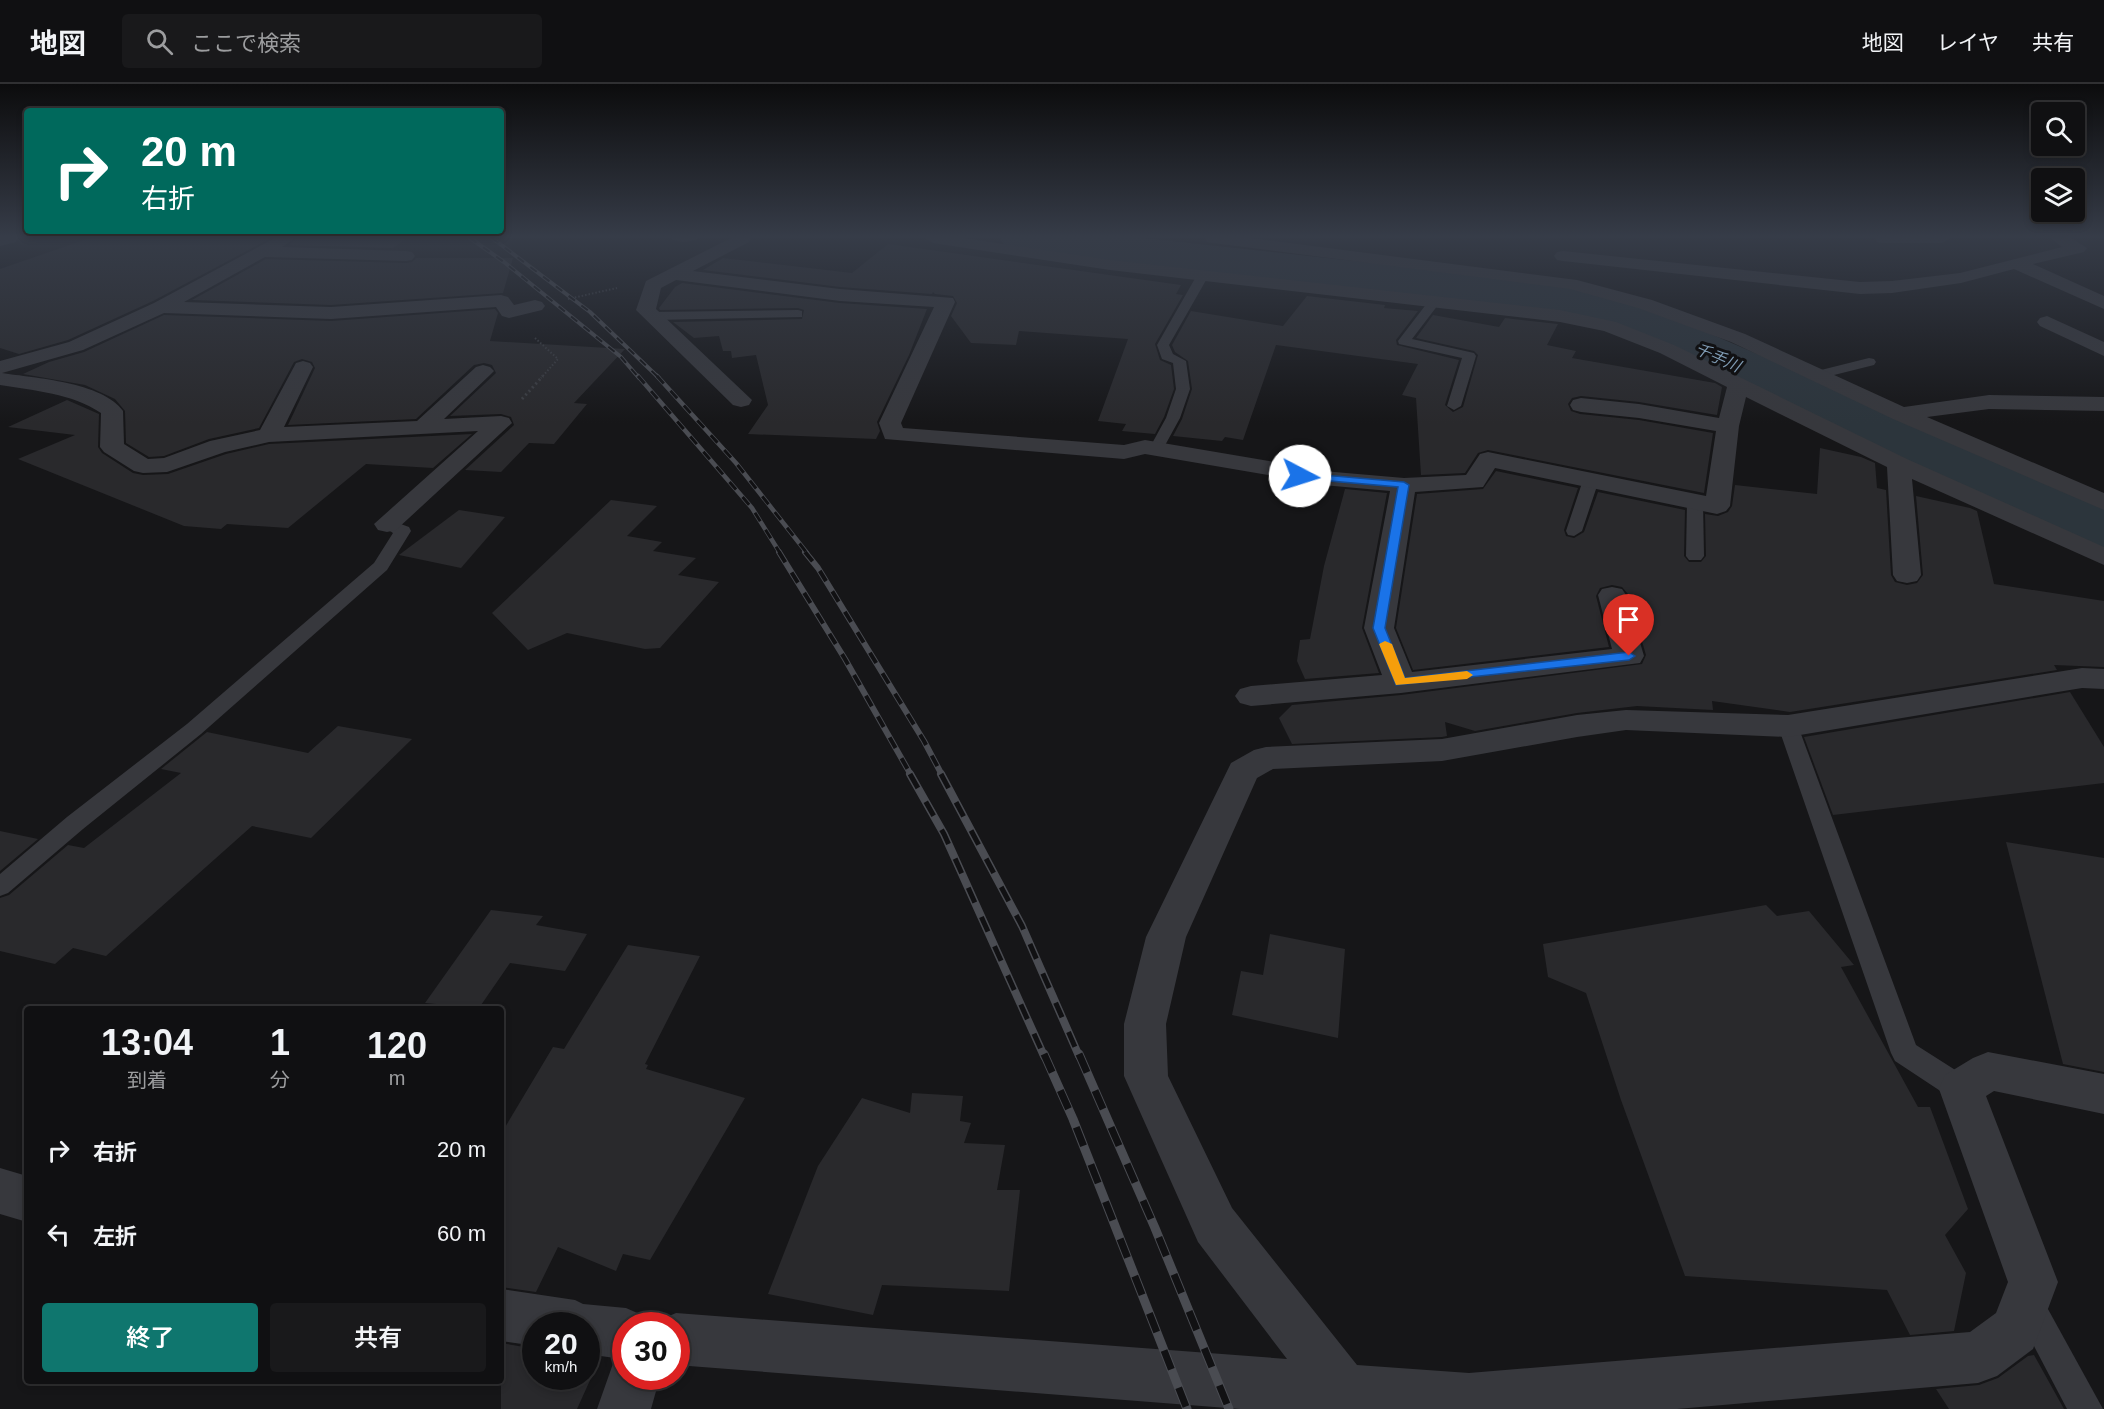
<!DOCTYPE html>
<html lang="ja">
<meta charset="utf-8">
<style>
body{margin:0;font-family:Arial,"Noto Sans JP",sans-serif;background:#19191b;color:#f1f3f6;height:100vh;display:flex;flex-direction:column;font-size:22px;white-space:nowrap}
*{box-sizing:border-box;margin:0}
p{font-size:20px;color:#9c9d9f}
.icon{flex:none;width:33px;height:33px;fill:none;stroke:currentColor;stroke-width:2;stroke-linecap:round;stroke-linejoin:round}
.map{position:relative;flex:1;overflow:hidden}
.details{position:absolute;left:24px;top:922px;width:480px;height:378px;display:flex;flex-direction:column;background:#101012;border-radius:6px;box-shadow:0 3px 9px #0003,0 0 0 2px #303032}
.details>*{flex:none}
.guide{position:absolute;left:24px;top:24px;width:480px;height:126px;border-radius:6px;box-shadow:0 3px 9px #0003,0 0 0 2px #303032;background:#00695c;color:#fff;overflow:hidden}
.buttons{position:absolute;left:2031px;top:18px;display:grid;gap:12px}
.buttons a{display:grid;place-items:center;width:54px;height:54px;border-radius:6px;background:#101012;box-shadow:0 3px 9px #0003,0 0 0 2px #303032;font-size:30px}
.speed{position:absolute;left:522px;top:1228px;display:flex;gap:12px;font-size:30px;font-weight:700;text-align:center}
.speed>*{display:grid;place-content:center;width:78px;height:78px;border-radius:50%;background:#101012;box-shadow:0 3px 9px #0003,0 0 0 2px #303032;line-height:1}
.speed small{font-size:15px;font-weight:400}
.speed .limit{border:9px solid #d22;background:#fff;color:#111}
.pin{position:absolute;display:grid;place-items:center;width:51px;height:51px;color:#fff;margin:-62px -26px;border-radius:50% 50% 50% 0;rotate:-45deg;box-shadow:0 0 6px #0007}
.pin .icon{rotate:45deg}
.me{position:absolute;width:66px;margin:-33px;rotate:95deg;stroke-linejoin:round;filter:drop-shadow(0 0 4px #0008)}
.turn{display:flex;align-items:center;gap:21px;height:126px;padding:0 18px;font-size:27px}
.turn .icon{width:78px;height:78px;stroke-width:2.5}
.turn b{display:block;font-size:42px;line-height:51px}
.eta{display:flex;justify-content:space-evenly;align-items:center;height:102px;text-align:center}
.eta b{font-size:36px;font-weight:600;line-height:42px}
.primary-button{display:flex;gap:12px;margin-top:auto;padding:12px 18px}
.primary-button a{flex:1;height:69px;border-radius:6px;background:#0f766e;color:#fff;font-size:24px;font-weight:600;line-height:69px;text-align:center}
.primary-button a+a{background:#19191b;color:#f1f3f6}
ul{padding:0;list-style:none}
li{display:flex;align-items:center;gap:18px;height:84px;padding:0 18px}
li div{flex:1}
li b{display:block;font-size:22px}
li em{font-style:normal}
header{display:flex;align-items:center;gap:36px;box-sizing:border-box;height:84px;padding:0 30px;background:#101012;border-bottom:2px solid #303032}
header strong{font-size:28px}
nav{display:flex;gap:33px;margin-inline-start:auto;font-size:21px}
.search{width:420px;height:54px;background:#19191b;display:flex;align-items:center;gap:15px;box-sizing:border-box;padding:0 21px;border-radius:6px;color:#9c9d9f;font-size:22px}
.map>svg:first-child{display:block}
</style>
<header>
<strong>地図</strong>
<div class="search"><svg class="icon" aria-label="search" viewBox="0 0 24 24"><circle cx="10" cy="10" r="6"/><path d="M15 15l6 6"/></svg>ここで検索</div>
<nav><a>地図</a><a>レイヤ</a><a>共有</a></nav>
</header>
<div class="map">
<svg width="2104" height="1325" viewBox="0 0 2104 1325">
<rect width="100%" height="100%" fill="#161618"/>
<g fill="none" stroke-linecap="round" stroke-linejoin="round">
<!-- river -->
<polygon fill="#2c353c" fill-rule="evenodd" points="1000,154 1143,154 1493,192 1594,207 1676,235 2104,419 2104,466 2079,460 1638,257 1583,236 1493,222 1022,168 1006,164"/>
</g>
<!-- building -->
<g fill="#29292c">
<polygon points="90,154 271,154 153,217 68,256 19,270 0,264 0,185"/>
<polygon points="297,154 407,154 393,164 289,161"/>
<polygon points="888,160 1181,201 1176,210 1183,211 1155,260 1160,276 1171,281 1174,305 1164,333 1155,350 1122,347 1126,340 1098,337 1128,255 1019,247 1016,261 971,259 951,232 957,219 953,212 935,210 933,208 932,210 840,203 703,186 723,174 852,189"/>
<polygon points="416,174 513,174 503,209 331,221 192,216 266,175 406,179 412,178"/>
<polygon points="682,199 840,219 927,225 909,271 877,338 880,347 876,355 748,350 768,321 756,271 732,274 731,267 723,267 719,252 694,254 673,238 802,235 804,226 798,224 660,226 659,224 675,203"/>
<polygon points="1307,212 1385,221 1384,224 1418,227 1396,256 1397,261 1459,276 1445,321 1453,328 1463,323 1478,271 1474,267 1416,254 1433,231 1499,243 1505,234 1558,240 1547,261 1576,267 1572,274 1715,299 1722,303 1717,331 1639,318 1581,312 1572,314 1568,320 1571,327 1580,330 1639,336 1713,349 1704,409 1488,366 1478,369 1465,389 1421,391 1416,314 1402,311 1418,280 1276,261 1243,356 1225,353 1222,357 1173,352 1182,335 1192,305 1188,277 1175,268 1172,261 1191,227 1283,242"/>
<polygon points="495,225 498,229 490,257 625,265 574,319 587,320 554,360 529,359 501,388 465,386 514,341 511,333 501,330 450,332 496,289 492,281 484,279 474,281 416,335 288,341 315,284 312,278 302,275 294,278 259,344 209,355 164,372 149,373 126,359 125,327 115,315 85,301 23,290 49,278 84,268 164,231 331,237"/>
<polygon points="67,316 99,330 98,363 102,369 133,389 143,391 168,390 226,370 269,360 472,350 433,384 366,380 288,444 227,440 221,445 184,442 18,375 75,351 8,343"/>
<polygon points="1820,364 1861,373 1875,379 1877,404 1886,406 1891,491 1895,498 1907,501 1917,499 1923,491 1916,412 1970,424 1977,427 1994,500 2104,517 2104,583 2054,581 2057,586 1790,628 1712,617 1713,626 1637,622 1577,629 1475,647 1445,638 1447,652 1442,653 1292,660 1279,634 1292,621 1401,611 1642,580 1646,571 1628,510 1622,503 1612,501 1600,504 1596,512 1609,563 1413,586 1396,544 1417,410 1483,405 1496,387 1578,404 1564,446 1566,452 1574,454 1584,448 1598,408 1685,426 1684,472 1689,478 1701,478 1706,472 1705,430 1718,432 1728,428 1732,422 1735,401 1817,410"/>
<polygon points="1345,405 1387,409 1362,544 1379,589 1305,595 1297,577 1300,556 1310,555 1324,482"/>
<polygon points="611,416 657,422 627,452 662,458 653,467 696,474 678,491 719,498 660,564 645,565 567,549 528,566 492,529"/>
<polygon points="459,426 505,433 461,484 399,471"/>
<polygon points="2070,608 2104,663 2104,699 1833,731 1804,653"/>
<polygon points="338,642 412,655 311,754 252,742 106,872 73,864 55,880 0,867 0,814 9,811 68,761 84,764 181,689 161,685 207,648 308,669"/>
<polygon points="0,747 38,755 0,787"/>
<polygon points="2006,758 2104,774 2104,988 2063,980"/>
<polygon points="1766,821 1777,832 1809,827 1854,881 1841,883 1918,1023 1930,1023 1968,1125 1945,1151 1966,1189 1954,1247 1910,1251 1887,1206 1685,1192 1621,1016 1586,909 1548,893 1543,860"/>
<polygon points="491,826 543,832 536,841 587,850 565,887 510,879 479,924 425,919"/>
<polygon points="1270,850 1345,865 1338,954 1232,931 1241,887 1263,891"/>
<polygon points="628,861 700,872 645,980 648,981 646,985 745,1014 650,1176 623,1170 616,1187 558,1163 536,1208 501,1203 501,1050 553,963 564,965"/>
<polygon points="912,1009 963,1012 960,1037 971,1039 964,1059 1005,1061 997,1106 1020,1106 1009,1207 882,1201 873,1231 768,1210 818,1082 862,1014 910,1029"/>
<polygon points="501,1259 536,1265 536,1293 586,1293 586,1280 596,1283 577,1325 501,1325"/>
<polygon points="2034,1271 2064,1325 1949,1325 1936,1305 1979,1301 1998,1294 2028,1272"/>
</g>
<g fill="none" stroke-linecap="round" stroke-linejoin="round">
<!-- path-far1 -->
<g stroke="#3d3f44" stroke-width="2" stroke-dasharray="1.5 2" stroke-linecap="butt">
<polyline points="568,215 617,204"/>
<polyline points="535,254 558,275 541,294"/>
</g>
<!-- path -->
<polyline stroke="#3d3f44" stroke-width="3" stroke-dasharray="2 3" stroke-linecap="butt" points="522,315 543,292"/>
<!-- lane -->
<g fill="#37383d" fill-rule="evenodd">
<path d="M671 154H698C692 159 676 159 671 154Z"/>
<polygon points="1203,188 1209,191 1169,261 1173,270 1186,277 1190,305 1180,334 1163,365 1161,368 1151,368 1149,365 1166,334 1176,305 1173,279 1162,275 1157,261 1197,191"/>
<polygon points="1435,213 1441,217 1412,255 1474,269 1476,272 1461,322 1454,326 1447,322 1462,274 1399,260 1398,257 1431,214"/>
<polygon points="798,226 802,227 802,233 653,236 647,232 653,228"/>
<polygon points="1869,274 1874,275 1876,278 1874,281 1818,295 1811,291 1813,288"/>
<polygon points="1591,391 1599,396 1582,447 1574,452 1568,451 1566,447 1583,396"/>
<polygon points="1695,413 1703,418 1704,472 1701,476 1689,476 1686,472 1687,418"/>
<polygon points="387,435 409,443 411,447 387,486 201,650 83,745 8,809 0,812 0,790 67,733 187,640 374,479 393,449 379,440"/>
<polygon points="1788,635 1795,637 1798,642 1916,961 1971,996 1975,1005 1971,1014 1961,1017 1951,1014 1895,977 1891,969 1778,642 1781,637"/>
<polygon points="2027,1202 2038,1207 2103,1325 2067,1325 2011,1218 2016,1207"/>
</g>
<!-- street -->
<g fill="#37383d" fill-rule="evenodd">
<polygon points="0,154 18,154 16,158 0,162"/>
<path d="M275 154H295L282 163 406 167 412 168 415 172 412 176 406 177 265 173 184 218 331 223 501 211 508 213 514 221 535 216 542 218 545 222 542 226 509 234 502 232 496 223 331 235 164 229 83 266 2 289C34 294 103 298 123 327L124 360 148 375 164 374 210 357 260 346 296 279 303 277 310 279 313 283 284 343 417 337 476 283 483 281 490 283 494 287 490 291 444 335 501 332 509 334 512 339 396 446 387 448 378 446 374 440 478 347 269 358 225 368 167 388 143 389 134 387 104 368 100 363 101 329C71 309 35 307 0 301V277L69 258 154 219Z"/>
<polygon points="731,154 751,154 749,158 693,187 840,205 953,214 955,218 901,339 903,344 1124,361 1145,356 1269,377 1300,385 1404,394 1466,391 1480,370 1488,368 1706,412 1716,347 1639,334 1581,328 1573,326 1570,321 1573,316 1581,314 1639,320 1719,334 1727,303 1660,269 1604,247 1560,238 1110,186 933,159 925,154 964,154 1110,176 1560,226 1616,238 1674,261 1907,375 2104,463 2104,481 1912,395 1921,491 1917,497 1907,499 1897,497 1893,491 1887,383 1746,313 1739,342 1730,422 1726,427 1717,430 1495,384 1483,403 1415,408 1394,544 1412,588 1612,565 1598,511 1602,505 1612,503 1622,505 1626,511 1644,572 1640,579 1401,609 1251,622 1240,619 1235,612 1240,605 1251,602 1382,591 1364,544 1390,407 1300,399 1268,391 1145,370 1124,375 885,355 879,339 934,223 840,217 676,196 661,204 656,225 752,316 749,321 741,323 733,321 636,226 646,197"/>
<polygon points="1205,154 1250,154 1577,196 1652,216 1745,250 1904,323 1989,311 2104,313 2104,327 1989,325 1927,333 2104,409 2104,426 1893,335 1731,258 1638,224 1570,205 1213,159 1207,158"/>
<polygon points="1875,154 1950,154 1942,159 1883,159 1877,158"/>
<polygon points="2051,154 2071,154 2087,164 2084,168 2033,180 2104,212 2104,225 2014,185 1961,199 1892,209 1860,210 1563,177 1557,176 1554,172 1557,168 1563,167 1860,198 1892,197 1960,189 2062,163"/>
<polygon points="2047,232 2104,258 2104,272 2040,242 2037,238 2040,234"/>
<polygon points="2082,584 2104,585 2104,605 2082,604 1788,653 1626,646 1577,653 1442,677 1273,685 1257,694 1186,853 1166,940 1168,992 1232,1124 1357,1281 1469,1289 1970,1248 1996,1229 2008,1198 1939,1005 1945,991 1973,974 1988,968 2104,990 2104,1030 1994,1007 1986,1012 2058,1198 2033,1265 1997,1292 1978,1299 1677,1325 1240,1325 676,1281 676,1242 655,1242 658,1237 676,1229 1287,1275 1198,1158 1124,992 1124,940 1146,853 1231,679 1254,666 1266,663 1442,655 1577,631 1626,626 1788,631"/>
<polygon points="0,1084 27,1092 27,1138 0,1130"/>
<polygon points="501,1205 575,1216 583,1220 626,1224 644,1232 649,1242 626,1242 626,1293 660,1293 651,1325 597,1325 615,1274 586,1270 586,1242 536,1242 536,1262 501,1257"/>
</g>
<defs>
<g id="rail-far4">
<polyline points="470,154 504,178 621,273 639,294"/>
<polyline points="492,154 590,228 659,294"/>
</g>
<g id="rail-far3">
<polyline points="638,292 752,424 780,469"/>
<polyline points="657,292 736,379 807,469"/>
</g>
<g id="rail-far2">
<polyline points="779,468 845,575 911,691"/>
<polyline points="805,468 818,484 924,657 942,691"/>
</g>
<g id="rail-far1">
<polyline points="910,690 944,750 1044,972"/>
<polyline points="941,690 1022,842 1079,972"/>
</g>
<g id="rail">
<polyline points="1044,970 1073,1035 1187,1325"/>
<polyline points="1079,970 1155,1144 1229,1325"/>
</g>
</defs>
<!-- rail-far4 casing -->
<use href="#rail-far4" stroke="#4a4c52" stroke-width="4"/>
<!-- rail-far3 casing -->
<use href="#rail-far3" stroke="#4a4c52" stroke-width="4.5"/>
<!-- rail-far2 casing -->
<use href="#rail-far2" stroke="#4a4c52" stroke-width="6"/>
<!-- rail-far1 casing -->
<use href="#rail-far1" stroke="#4a4c52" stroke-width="8"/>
<!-- rail casing -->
<use href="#rail" stroke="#4a4c52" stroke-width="9"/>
<!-- rail-far4 -->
<use href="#rail-far4" stroke="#111113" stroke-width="2" stroke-dasharray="8" stroke-linecap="butt"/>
<!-- rail-far3 -->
<use href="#rail-far3" stroke="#111113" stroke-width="3" stroke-dasharray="10" stroke-linecap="butt"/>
<!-- rail-far2 -->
<use href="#rail-far2" stroke="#111113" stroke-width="4" stroke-dasharray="12" stroke-linecap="butt"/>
<!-- rail-far1 -->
<use href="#rail-far1" stroke="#111113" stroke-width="5" stroke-dasharray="16" stroke-linecap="butt"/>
<!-- rail -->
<use href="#rail" stroke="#111113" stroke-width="7" stroke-dasharray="20" stroke-linecap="butt"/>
</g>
<!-- sky -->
<linearGradient id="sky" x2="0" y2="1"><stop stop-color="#0c0c0d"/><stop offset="0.45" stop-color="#363c48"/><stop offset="1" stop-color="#363c48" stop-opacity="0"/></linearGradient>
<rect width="2104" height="339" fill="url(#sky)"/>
<!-- route -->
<polygon fill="#1a73e8" stroke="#114b97" stroke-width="1.5" points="1300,389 1404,398 1409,401 1385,544 1405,594 1629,568 1635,572 1629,576 1396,601 1373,544 1398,403 1296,394 1295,392"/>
<!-- slow -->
<polygon fill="#f59e0b" points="1385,557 1392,560 1405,594 1467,587 1473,591 1467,595 1396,601 1379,560"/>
<g text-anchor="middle" stroke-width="6" stroke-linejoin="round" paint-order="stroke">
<!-- far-water labels -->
<g font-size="16" font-style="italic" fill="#7f9bb3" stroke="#111113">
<text transform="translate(1718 273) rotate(24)" y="6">千手川</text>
</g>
</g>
</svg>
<div class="buttons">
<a><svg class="icon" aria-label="search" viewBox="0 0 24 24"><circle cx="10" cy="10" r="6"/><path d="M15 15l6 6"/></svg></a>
<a><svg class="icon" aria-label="layers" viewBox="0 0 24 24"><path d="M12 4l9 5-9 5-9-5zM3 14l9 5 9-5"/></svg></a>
</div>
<div class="speed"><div>20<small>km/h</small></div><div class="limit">30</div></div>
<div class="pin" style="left:1629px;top:572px;background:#d93025"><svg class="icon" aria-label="arrive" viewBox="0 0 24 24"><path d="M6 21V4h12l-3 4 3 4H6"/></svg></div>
<svg class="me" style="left:1300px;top:392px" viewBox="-20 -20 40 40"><circle r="19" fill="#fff"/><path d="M0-13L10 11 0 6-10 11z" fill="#1a73e8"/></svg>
<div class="guide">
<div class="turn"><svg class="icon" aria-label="right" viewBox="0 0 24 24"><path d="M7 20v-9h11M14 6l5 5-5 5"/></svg><div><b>20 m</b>右折</div></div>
</div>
<section class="details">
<div class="eta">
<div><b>13:04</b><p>到着</p></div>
<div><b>1</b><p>分</p></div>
<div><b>120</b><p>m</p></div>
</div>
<ul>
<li><svg class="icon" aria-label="right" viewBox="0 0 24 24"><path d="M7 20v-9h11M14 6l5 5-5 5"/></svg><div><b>右折</b></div><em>20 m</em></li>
<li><svg class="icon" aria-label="left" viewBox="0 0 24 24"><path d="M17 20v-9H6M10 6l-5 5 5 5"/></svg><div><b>左折</b></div><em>60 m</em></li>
</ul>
<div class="primary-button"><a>終了</a><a>共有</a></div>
</section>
</div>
